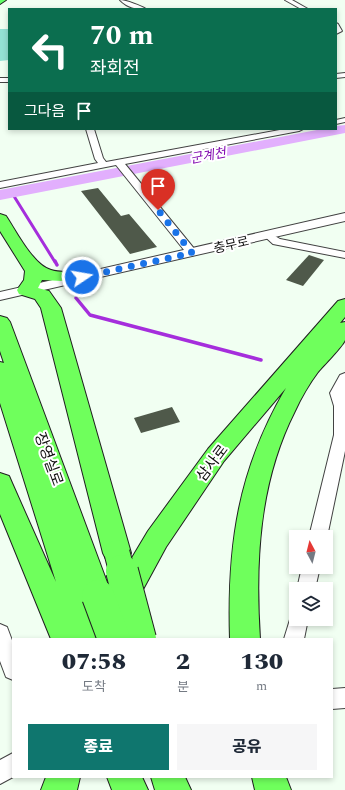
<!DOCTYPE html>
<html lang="ko">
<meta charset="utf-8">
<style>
body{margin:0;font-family:Spectral,"Noto Sans KR",serif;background:#f6f6f7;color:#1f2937;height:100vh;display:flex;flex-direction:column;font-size:15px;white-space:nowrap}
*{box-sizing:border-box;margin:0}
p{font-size:13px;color:#747a83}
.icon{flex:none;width:22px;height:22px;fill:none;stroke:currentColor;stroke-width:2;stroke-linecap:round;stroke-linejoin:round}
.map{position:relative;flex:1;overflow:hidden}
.details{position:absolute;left:12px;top:638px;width:321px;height:140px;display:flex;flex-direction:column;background:#fff;border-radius:0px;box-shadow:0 2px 6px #0003}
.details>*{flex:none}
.banner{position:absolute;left:8px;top:8px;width:329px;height:122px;border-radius:0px;box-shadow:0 2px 6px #0003;background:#0b6e4f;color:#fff;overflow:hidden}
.needle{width:26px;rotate:353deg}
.tools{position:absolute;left:289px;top:530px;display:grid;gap:8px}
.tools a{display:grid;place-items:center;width:44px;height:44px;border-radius:0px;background:#fff;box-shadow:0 2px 6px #0003;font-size:20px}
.pin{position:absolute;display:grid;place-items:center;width:34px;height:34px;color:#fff;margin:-41px -17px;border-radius:50% 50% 50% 0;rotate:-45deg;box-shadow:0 0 4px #0007}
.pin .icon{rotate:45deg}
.me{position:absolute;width:44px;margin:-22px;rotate:78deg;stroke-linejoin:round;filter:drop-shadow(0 0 3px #0008)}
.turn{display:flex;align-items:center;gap:14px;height:84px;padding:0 16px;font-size:18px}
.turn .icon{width:52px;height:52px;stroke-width:2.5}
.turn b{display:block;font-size:28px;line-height:34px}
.then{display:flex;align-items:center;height:38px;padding:0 16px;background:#0003;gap:8px;font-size:15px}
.eta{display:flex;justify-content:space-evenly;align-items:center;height:68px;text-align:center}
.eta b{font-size:24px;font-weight:800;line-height:28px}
.cta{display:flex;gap:8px;margin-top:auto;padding:8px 16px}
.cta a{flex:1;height:46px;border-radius:0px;background:#0f766e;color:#fff;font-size:16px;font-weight:800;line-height:46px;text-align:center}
.cta a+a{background:#f6f6f7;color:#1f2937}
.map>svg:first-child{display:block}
</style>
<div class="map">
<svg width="345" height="790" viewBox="0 0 345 790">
<rect width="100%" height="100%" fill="#f1fff2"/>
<!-- forest -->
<polygon fill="#93e1d4" points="0,29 9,29 9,60 0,61"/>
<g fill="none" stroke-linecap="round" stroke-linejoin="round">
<!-- stream-far1 -->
<polyline stroke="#a52edc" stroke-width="3" points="12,193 55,262"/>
<!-- stream -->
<g stroke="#a52edc" stroke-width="3.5">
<polyline points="55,261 57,265"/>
<polyline points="76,298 90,315 261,360"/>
</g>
<!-- river -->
<polygon fill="#e2affd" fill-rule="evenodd" points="345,125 345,133 0,200 0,190 322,129 336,129 336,126"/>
</g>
<!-- building -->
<g fill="#4f594a">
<polygon points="98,188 121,216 129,214 157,247 130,254 81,191"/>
<polygon points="309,255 324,260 303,286 286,280"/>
<polygon points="172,407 180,422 141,433 134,418"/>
</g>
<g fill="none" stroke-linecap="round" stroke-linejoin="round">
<defs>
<g id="minor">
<path d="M120 0C126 0 141 6 146 9 135 9 128 8 120 0Z"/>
<polygon points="285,0 292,0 308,9 301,9"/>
<polygon points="336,23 338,24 342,31 336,34"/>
<polygon points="345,73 345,77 336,78 336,74"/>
<rect x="0" y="78" width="9" height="4"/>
<polygon points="345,118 345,122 336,124 336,120"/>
<polygon points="86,129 94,129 103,158 106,162 285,129 303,129 299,131 125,164 196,251 197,253 192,256 188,255 116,165 0,188 0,182 98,163 95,159"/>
<polygon points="268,232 280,239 345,252 345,258 273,244 263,235"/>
<polygon points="345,373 345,451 327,537 309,537 334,435 334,406 330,393 340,375"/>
<polygon points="302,567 320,567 315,589 297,589"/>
<polygon points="296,611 296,619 308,619 304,639 284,639 292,613"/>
<polygon points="0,624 7,627 13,643 13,680 6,677 0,661"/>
<polygon points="345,688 345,708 332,709 332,689"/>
<polygon points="13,753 13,777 0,784 0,760"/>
</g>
<polygon id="tertiary" points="345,213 345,221 0,300 0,292"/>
<polygon id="primary" points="0,0 6,0 0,4"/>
<g id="trunk">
<path d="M0 214 6 216C16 231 33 265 51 270 62 274 76 270 88 273L91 277 88 281 82 282 42 280 38 288 49 291 61 308 131 553 127 561 117 565 107 561 103 553 41 308 35 299 19 294 17 290 24 280 25 271 0 231Z"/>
<path d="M345 299V317L340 323 345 322C345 327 345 335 345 340 343 346 323 366 318 372 309 384 301 398 295 411 259 482 255 561 260 639H230C227 545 238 470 286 388L224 461 166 547 134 606 124 610 114 606 111 600 108 605 98 609 93 607 104 639H51L0 514V473L9 476 12 483 56 582 0 403V362L4 363 0 351V316L7 318 10 322 111 593 148 531 208 449 338 301Z"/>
<polygon points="46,777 80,777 77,790 41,790"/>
<polygon points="107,777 142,777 148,790 112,790"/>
<polygon points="151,777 185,777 191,790 155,790"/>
<polygon points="252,777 286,777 291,790 255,790"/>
</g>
</defs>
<!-- minor casing -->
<use href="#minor" stroke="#424242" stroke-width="2"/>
<!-- tertiary casing -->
<use href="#tertiary" stroke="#424242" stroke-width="2"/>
<!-- primary casing -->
<use href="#primary" stroke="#202020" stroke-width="2"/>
<!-- trunk casing -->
<use href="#trunk" stroke="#202020" stroke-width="2"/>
<!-- minor -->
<use href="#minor" fill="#fff" fill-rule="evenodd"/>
<!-- tertiary -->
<use href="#tertiary" fill="#fff" fill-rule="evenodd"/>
<!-- primary -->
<use href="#primary" fill="#61ff68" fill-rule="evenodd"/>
<!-- trunk -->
<use href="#trunk" fill="#6fff5c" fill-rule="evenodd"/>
<defs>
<polyline id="trunk-bridge-far1" points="117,553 122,572"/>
<g id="trunk-bridge">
<polyline points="122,571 140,639"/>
<polyline points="98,596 114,639"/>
</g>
</defs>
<!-- trunk-bridge-far1 casing -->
<use href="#trunk-bridge-far1" stroke="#202020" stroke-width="27" stroke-linecap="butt"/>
<!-- trunk-bridge casing -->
<use href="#trunk-bridge" stroke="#202020" stroke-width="34" stroke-linecap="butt"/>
<!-- trunk-bridge-far1 -->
<use href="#trunk-bridge-far1" stroke="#6fff5c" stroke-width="25"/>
<!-- trunk-bridge -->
<use href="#trunk-bridge" stroke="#6fff5c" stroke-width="32"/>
</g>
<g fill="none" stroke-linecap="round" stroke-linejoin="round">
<!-- route -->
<polyline stroke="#1a73e8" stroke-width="7" stroke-dasharray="0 12.6" points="82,277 192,253 158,210"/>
</g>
<g text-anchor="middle" stroke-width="4" stroke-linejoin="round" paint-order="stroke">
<!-- far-water labels -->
<g font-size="13" font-style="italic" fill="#8109b0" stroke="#fff">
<text transform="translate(208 155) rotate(-11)" y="5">군계천</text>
</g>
<!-- far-street labels -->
<g font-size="13" fill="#0f0f0f" stroke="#fff">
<text transform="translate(231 244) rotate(-13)" y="5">충무로</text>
</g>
<!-- street labels -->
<g font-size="15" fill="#0f0f0f" stroke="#fff">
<text transform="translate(49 459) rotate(70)" y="5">장영실로</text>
<text transform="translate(212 463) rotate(-53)" y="5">삼사로</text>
</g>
</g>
</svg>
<div class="tools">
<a><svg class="needle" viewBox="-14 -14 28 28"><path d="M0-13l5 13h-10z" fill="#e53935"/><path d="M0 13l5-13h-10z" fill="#747a83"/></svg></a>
<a><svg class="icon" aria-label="layers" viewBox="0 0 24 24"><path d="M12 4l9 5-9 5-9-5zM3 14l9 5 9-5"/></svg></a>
</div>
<div class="pin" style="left:158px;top:210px;background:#d93025"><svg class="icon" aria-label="arrive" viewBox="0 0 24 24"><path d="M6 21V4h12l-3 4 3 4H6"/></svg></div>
<svg class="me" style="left:82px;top:277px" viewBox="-20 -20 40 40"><circle r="17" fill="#1a73e8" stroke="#fff" stroke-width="3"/><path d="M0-11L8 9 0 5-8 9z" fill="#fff"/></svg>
<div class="banner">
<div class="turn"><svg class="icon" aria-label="left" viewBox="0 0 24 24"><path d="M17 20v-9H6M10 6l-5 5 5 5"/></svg><div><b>70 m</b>좌회전</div></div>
<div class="then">그다음<svg class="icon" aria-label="arrive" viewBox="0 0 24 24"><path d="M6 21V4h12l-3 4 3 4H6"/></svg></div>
</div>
<section class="details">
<div class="eta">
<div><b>07:58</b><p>도착</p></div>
<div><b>2</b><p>분</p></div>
<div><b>130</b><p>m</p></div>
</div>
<div class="cta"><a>종료</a><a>공유</a></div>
</section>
</div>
